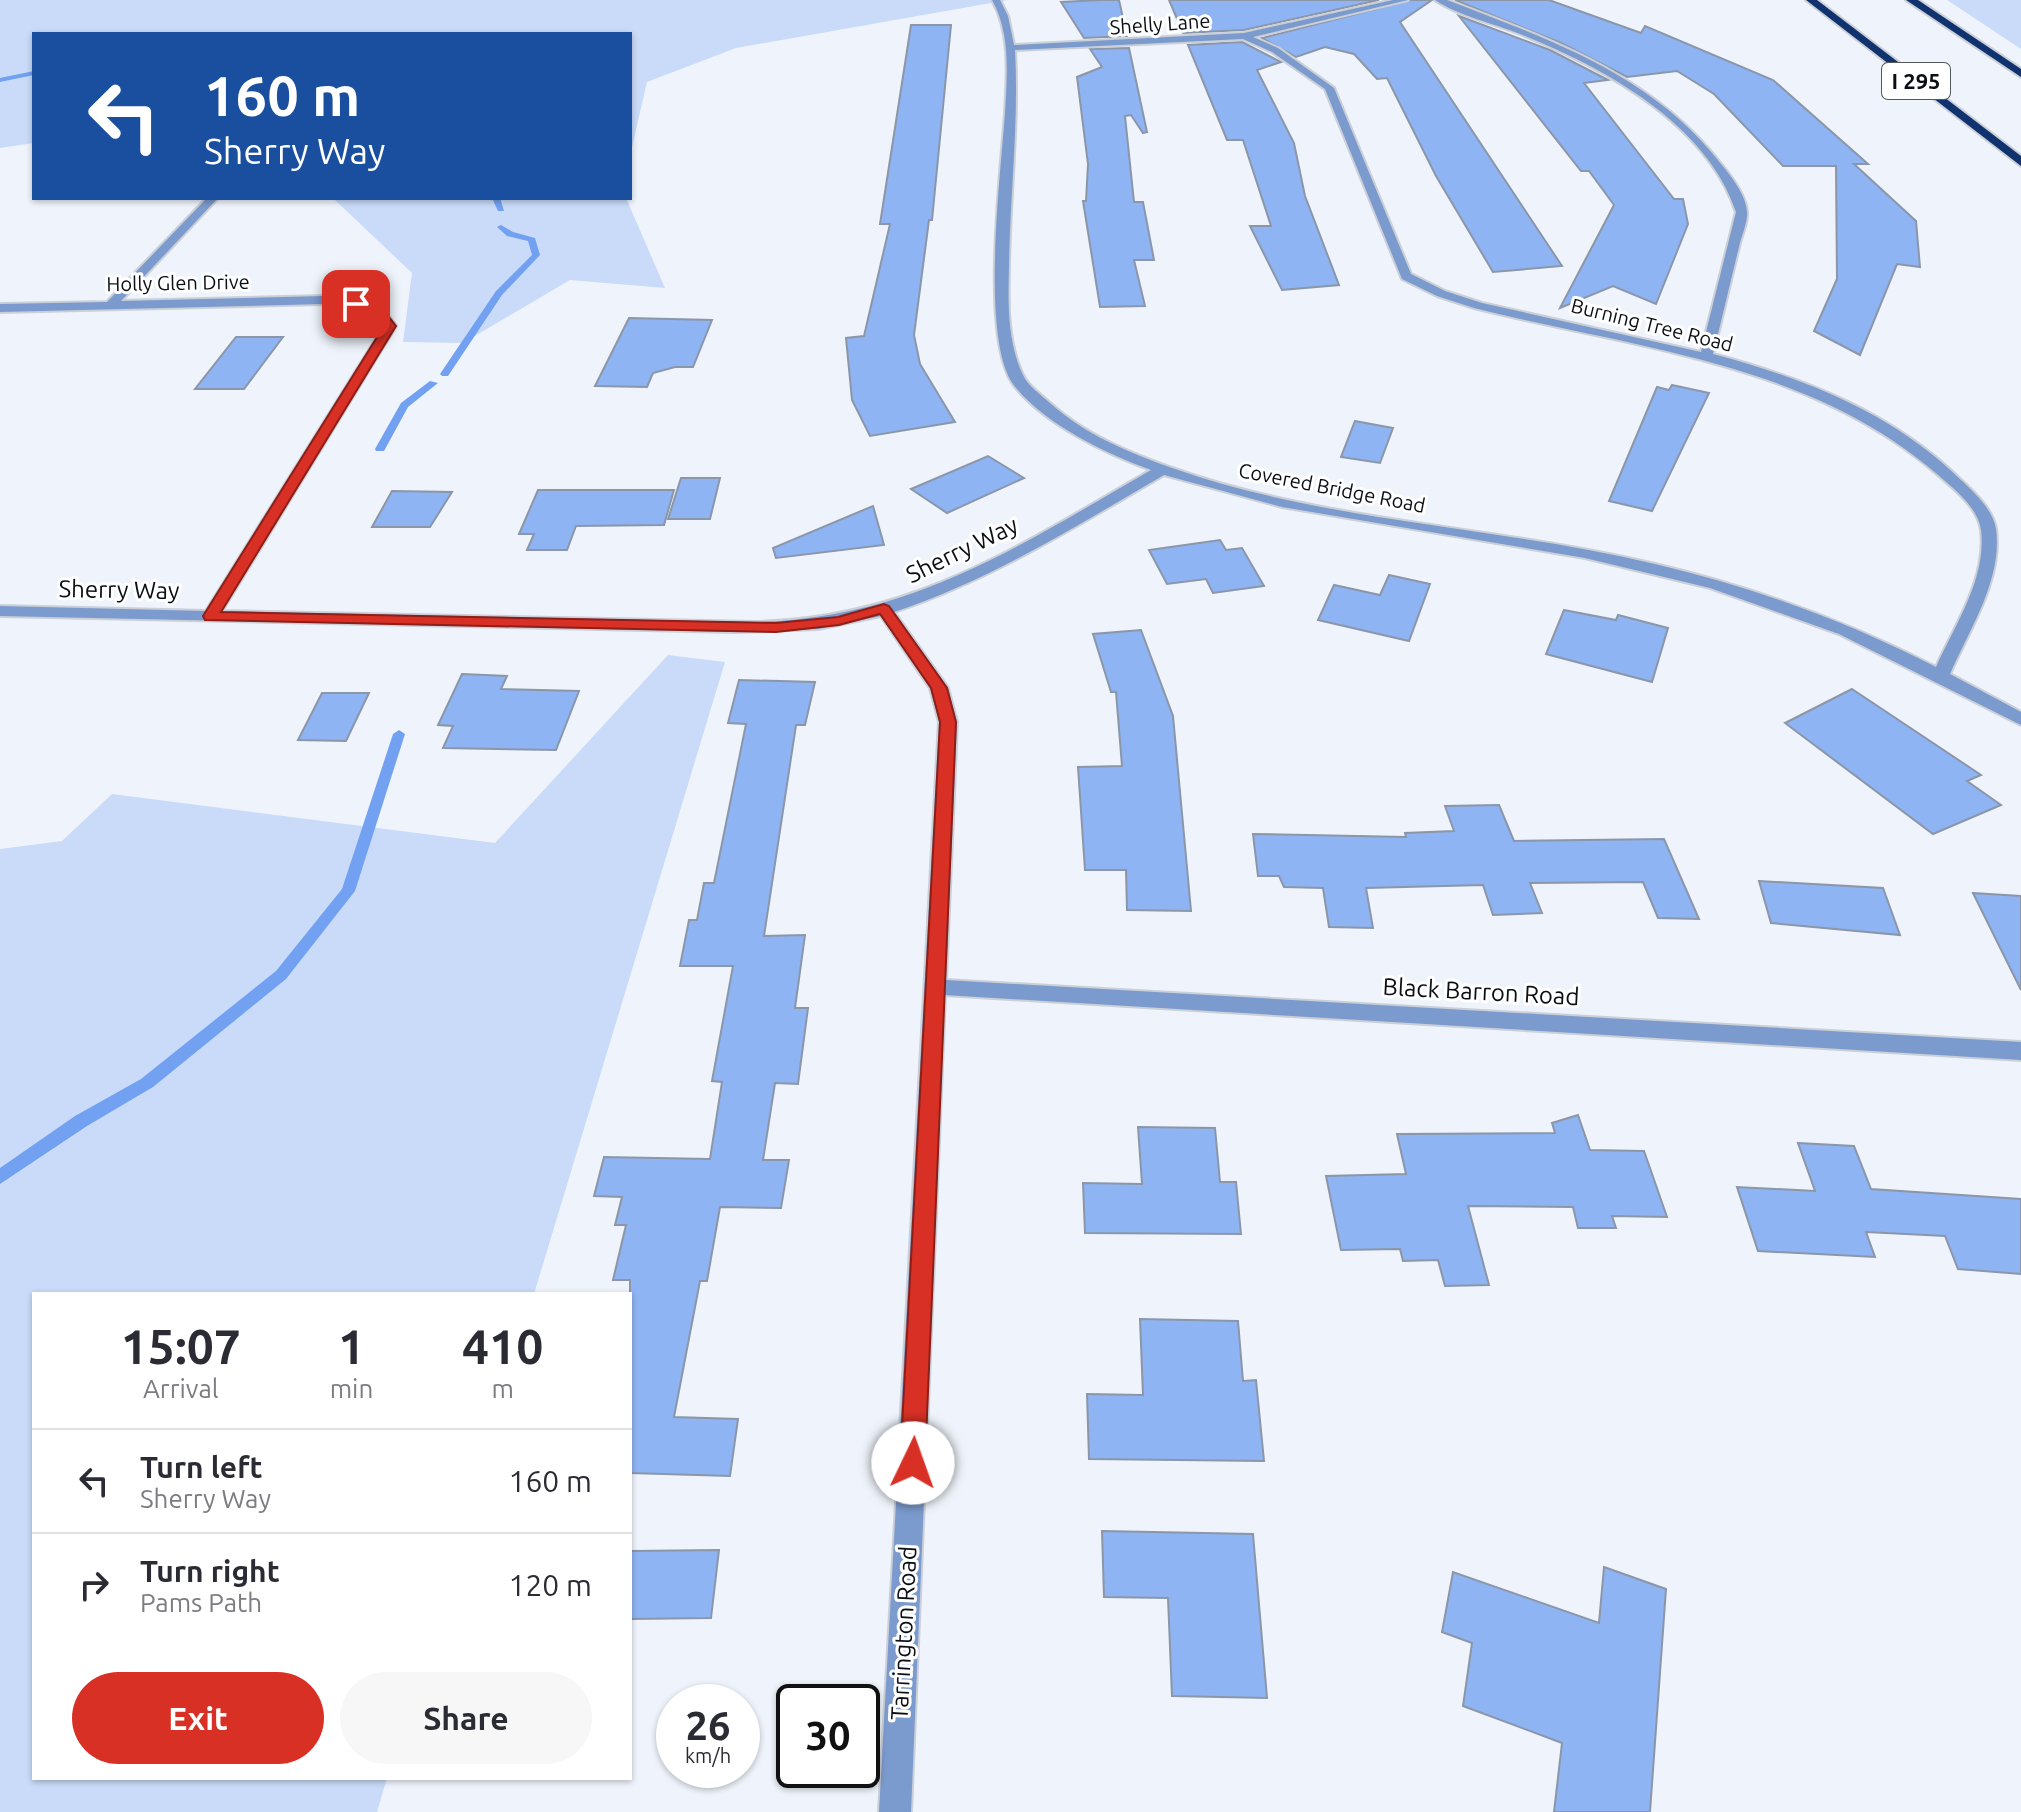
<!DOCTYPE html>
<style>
body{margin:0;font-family:Ubuntu,sans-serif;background:#f7f7f7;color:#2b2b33;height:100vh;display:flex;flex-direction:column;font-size:30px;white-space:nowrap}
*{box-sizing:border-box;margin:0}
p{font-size:26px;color:#7c7c81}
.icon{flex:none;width:44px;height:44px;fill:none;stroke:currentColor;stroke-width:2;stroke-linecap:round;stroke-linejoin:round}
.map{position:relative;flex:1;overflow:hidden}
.sheet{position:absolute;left:32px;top:1292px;width:600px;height:488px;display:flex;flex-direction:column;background:#fff;border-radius:0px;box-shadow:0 2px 6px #0004}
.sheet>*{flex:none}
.banner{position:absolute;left:32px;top:32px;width:600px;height:168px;border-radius:0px;box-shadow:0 2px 6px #0004;background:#1a4fa0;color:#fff;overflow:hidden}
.speed{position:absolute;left:656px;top:1684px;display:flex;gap:16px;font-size:40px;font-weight:700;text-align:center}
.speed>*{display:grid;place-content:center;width:104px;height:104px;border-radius:50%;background:#fff;box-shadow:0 2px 6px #0004;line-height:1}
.speed small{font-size:20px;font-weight:400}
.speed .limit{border:4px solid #111;border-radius:12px;background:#fff;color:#111}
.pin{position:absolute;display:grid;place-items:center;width:68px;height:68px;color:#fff;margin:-34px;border-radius:16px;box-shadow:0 4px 12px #0006}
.me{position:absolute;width:88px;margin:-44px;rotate:3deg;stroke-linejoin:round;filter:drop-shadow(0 0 6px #0008)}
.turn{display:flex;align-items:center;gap:28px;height:168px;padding:0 40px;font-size:36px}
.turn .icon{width:104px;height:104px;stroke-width:2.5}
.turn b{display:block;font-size:56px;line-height:68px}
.eta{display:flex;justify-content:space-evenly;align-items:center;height:136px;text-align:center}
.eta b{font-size:48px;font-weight:600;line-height:56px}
.cta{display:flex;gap:16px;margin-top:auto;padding:16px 40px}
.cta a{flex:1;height:92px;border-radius:48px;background:#d93025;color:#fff;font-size:32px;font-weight:600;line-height:92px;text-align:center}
.cta a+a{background:#f7f7f7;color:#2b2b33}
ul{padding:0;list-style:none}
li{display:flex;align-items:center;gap:24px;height:104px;padding:0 40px;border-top:2px solid #e1e1e2}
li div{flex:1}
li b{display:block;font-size:30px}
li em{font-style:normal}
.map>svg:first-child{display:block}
</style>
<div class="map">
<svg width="2021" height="1812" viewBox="0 0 2021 1812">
<rect width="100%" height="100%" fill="#eff4fc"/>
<!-- green -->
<g fill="#c9dbf9">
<polygon points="0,0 1008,0 736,48 647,82 630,156 630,34 34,34 34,143 0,148"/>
<polygon points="1947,0 2021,0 2021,49"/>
<polygon points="339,198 626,198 665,288 570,280 463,343 403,342 412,273 335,200"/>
<polygon points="668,655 725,662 534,1294 34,1294 34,1778 387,1778 377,1812 0,1812 0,849 62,841 112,794 495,843"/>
</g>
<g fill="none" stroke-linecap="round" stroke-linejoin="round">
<!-- stream -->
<g fill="#72a1f1" fill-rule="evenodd">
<polygon points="376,32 433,32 436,34 373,34"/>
<polygon points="34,71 34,75 0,82 0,78"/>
<polygon points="492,198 500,198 504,211 498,211"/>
<polygon points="501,225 513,232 535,238 540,255 502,295 448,376 442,376 440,374 496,291 532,255 528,241 507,236 497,227"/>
<polygon points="430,381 438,383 408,407 384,451 376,451 375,449 401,403"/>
<polygon points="399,730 405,734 355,891 286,979 153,1087 87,1126 0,1184 0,1168 75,1116 141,1079 276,971 342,889 393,734"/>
</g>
</g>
<!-- building -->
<g fill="#8eb4f4" stroke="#8b96a8" stroke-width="2">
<polygon points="1100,0 1119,0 1127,36 1084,38 1061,2"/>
<polygon points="1169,0 1379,0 1244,30 1183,33"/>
<polygon points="1411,0 1432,0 1400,22 1562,266 1493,272 1436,176 1387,78 1377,79 1354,54 1325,47 1296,57 1262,38"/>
<polygon points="1455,0 1549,0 1641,33 1645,26 1773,80 1868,164 1854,164 1916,221 1920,267 1897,264 1860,355 1814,331 1837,279 1836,166 1783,166 1714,94 1677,71 1627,77 1561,43"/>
<polygon points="1459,16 1550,50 1608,80 1584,83 1674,199 1683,199 1688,224 1656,304 1613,286 1560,308 1614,205 1589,171 1581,171"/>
<polygon points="911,25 951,25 932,220 929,220 914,335 920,364 955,422 870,436 852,400 846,338 864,336 890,224 880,224"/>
<polygon points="1242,42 1281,62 1257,70 1294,143 1305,196 1339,285 1282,290 1250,226 1271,226 1243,140 1227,140 1188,45"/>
<polygon points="1129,48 1147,132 1143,133 1131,115 1125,116 1134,202 1143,202 1154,260 1134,260 1145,306 1100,307 1083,201 1086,201 1088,164 1077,77 1102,67 1090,49"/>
<polygon points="629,318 712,320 693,367 675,367 653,373 647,387 595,386"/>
<polygon points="236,337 283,337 244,389 195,389"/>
<polygon points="1672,385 1709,393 1652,511 1609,501 1657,387 1669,390"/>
<polygon points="1355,421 1393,428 1380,463 1341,457"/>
<polygon points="988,456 1024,478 947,513 911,489"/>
<polygon points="681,478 720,478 710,519 668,519"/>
<polygon points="538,490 674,490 664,525 576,526 567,550 527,550 534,534 519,534"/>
<polygon points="392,491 452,492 430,527 372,527"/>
<polygon points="873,506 884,545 776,558 773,548"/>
<polygon points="1220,540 1226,550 1242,548 1264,586 1213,593 1206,579 1167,584 1149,550"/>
<polygon points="1389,575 1430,584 1409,641 1318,620 1334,585 1380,595"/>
<polygon points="1564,610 1616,620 1618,615 1668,628 1652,682 1546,654"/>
<polygon points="1141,630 1173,716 1191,911 1127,910 1126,870 1085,870 1078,767 1122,766 1116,692 1111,692 1093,634"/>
<polygon points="462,674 507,676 501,689 579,691 556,750 443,748 453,726 438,725"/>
<polygon points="739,680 815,682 805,725 796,725 764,936 805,935 795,1008 808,1008 798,1084 775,1083 763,1160 789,1160 781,1208 720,1207 707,1281 700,1281 674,1417 738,1419 730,1476 630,1473 630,1280 613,1280 626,1225 615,1225 622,1197 594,1196 604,1157 710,1159 722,1082 712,1081 733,966 680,966 689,920 697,920 704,883 714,883 746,724 728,723"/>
<polygon points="1852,689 1981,775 1967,781 2001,805 1933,834 1785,723"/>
<polygon points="322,693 369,693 346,741 298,740"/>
<polygon points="1499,805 1514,841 1664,839 1699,919 1658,918 1643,882 1530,883 1542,913 1493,915 1483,885 1366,888 1373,928 1329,927 1323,888 1284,887 1279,876 1258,876 1253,834 1406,837 1405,833 1454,831 1445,806"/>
<polygon points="1759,881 1883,888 1900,935 1771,923"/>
<polygon points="1973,893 2021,896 2021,990"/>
<polygon points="1578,1115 1590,1150 1644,1151 1667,1217 1612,1216 1616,1228 1578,1228 1573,1207 1468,1206 1489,1285 1445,1286 1438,1260 1403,1261 1400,1249 1341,1250 1326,1176 1406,1174 1397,1134 1555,1133 1552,1123"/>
<polygon points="1138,1127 1215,1128 1220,1182 1236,1182 1241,1234 1085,1233 1083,1183 1142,1184"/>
<polygon points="1798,1143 1854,1146 1871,1189 2021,1199 2021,1274 1958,1269 1945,1236 1866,1232 1875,1257 1758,1251 1737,1187 1815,1191"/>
<polygon points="1140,1319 1238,1321 1243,1381 1256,1380 1264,1461 1089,1459 1087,1394 1143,1395"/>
<polygon points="1102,1531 1253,1534 1267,1698 1172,1696 1168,1598 1104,1597"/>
<polygon points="719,1550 711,1618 630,1619 630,1551"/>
<polygon points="1604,1567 1666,1589 1650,1812 1554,1812 1562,1743 1463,1706 1472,1643 1442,1632 1453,1572 1599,1623"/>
</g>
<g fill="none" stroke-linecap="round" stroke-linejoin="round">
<defs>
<path id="street" d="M992 0H1000L1008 16 1014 45 1244 33 1393 0H1408L1253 37 1278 48 1334 88 1411 274 1445 291 1482 303 1701 352 1736 212C1706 122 1602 67 1520 34 1493 23 1459 16 1435 0H1447C1548 39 1652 74 1721 164 1731 176 1746 195 1747 212 1748 222 1741 237 1739 247 1730 283 1722 319 1713 354 1804 378 1893 413 1961 480 1975 493 1993 510 1996 529 2003 579 1969 630 1950 674L2021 712V725L1839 634 1710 588 1585 558 1282 507 1164 475C1076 526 991 580 894 612L948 688 957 722 946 980 2021 1042V1060L945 995 911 1812H879L939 722 930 688 881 616 818 629 735 632 0 616V606L206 611 384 326 373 313 324 304 0 312V304L107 302 207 198H218L121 301 324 296 381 307 394 323 396 326 222 611 756 622C913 618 1019 546 1151 470 1106 454 1042 423 1013 384 980 337 1001 172 1005 113 1007 76 1011 33 992 0ZM1243 39 1272 52 1325 89 1402 279 1437 296 1474 308C1633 348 1808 362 1937 474 1953 488 1978 507 1981 530 1987 578 1955 625 1936 667 1846 621 1753 587 1655 564 1497 526 1330 523 1175 469 1130 453 1085 435 1050 403 1040 394 1028 386 1023 375 1007 342 1008 301 1009 266 1010 194 1019 122 1015 50Z"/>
<g id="highway">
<polygon points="1806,0 1817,0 2021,156 2021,166"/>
<polygon points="1906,0 1918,0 2021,69 2021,77"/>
</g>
</defs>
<!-- street casing -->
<use href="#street" stroke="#cbcfd7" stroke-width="4"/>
<!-- highway casing -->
<use href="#highway" stroke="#cbcfd7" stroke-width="4"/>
<!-- street -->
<use href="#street" fill="#7b9acd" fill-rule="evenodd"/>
<!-- highway -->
<use href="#highway" fill="#10336f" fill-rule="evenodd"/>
</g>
<!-- route -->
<polygon fill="#d93025" stroke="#8d1f18" stroke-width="2" points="356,300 381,307 396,326 221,612 776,623 838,617 884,604 889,606 947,688 956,722 925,1463 921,1471 913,1475 904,1471 900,1463 940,722 931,688 880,614 839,625 776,632 205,620 203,616 384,326 373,312 352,306"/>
<g text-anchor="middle" stroke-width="6" stroke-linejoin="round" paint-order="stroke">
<!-- far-street labels -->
<g font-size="20" fill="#0b0f15" stroke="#fff">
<text transform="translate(1160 24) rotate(-4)" y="7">Shelly Lane</text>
<text transform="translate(178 283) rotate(-1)" y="7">Holly Glen Drive</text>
<text transform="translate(1652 325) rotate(14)" y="7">Burning Tree Road</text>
<text transform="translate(1332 488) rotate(11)" y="7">Covered Bridge Road</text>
</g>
<!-- shield labels -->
<rect fill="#fff" stroke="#54575b" stroke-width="2" x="1882" y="63" width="68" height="36" rx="6"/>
<g font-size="22" font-weight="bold" fill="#0b0f15">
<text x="1916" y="89">I 295</text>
</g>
<!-- street labels -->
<g font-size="24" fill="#0b0f15" stroke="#fff">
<text transform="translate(962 550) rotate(-26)" y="8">Sherry Way</text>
<text transform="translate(119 590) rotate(1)" y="8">Sherry Way</text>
<text transform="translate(1481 992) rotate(3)" y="8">Black Barron Road</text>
<text transform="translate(904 1633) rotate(-87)" y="8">Tarrington Road</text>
</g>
</g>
</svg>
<div class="speed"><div>26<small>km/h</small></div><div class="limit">30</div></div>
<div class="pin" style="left:356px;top:304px;background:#d93025"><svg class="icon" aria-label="arrive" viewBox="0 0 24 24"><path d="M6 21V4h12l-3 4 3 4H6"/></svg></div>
<svg class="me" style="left:913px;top:1463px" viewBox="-20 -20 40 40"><circle r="19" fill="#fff"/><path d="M0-13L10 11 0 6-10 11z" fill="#d93025"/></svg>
<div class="banner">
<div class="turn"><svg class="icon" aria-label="left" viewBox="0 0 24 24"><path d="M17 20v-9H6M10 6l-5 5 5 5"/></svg><div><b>160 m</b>Sherry Way</div></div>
</div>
<section class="sheet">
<div class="eta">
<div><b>15:07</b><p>Arrival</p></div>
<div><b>1</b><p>min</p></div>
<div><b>410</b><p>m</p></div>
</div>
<ul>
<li><svg class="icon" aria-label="left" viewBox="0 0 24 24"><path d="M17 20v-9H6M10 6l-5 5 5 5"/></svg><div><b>Turn left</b><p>Sherry Way</p></div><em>160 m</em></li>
<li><svg class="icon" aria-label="right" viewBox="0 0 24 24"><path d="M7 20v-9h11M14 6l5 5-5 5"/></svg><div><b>Turn right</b><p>Pams Path</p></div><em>120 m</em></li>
</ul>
<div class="cta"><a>Exit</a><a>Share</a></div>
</section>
</div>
